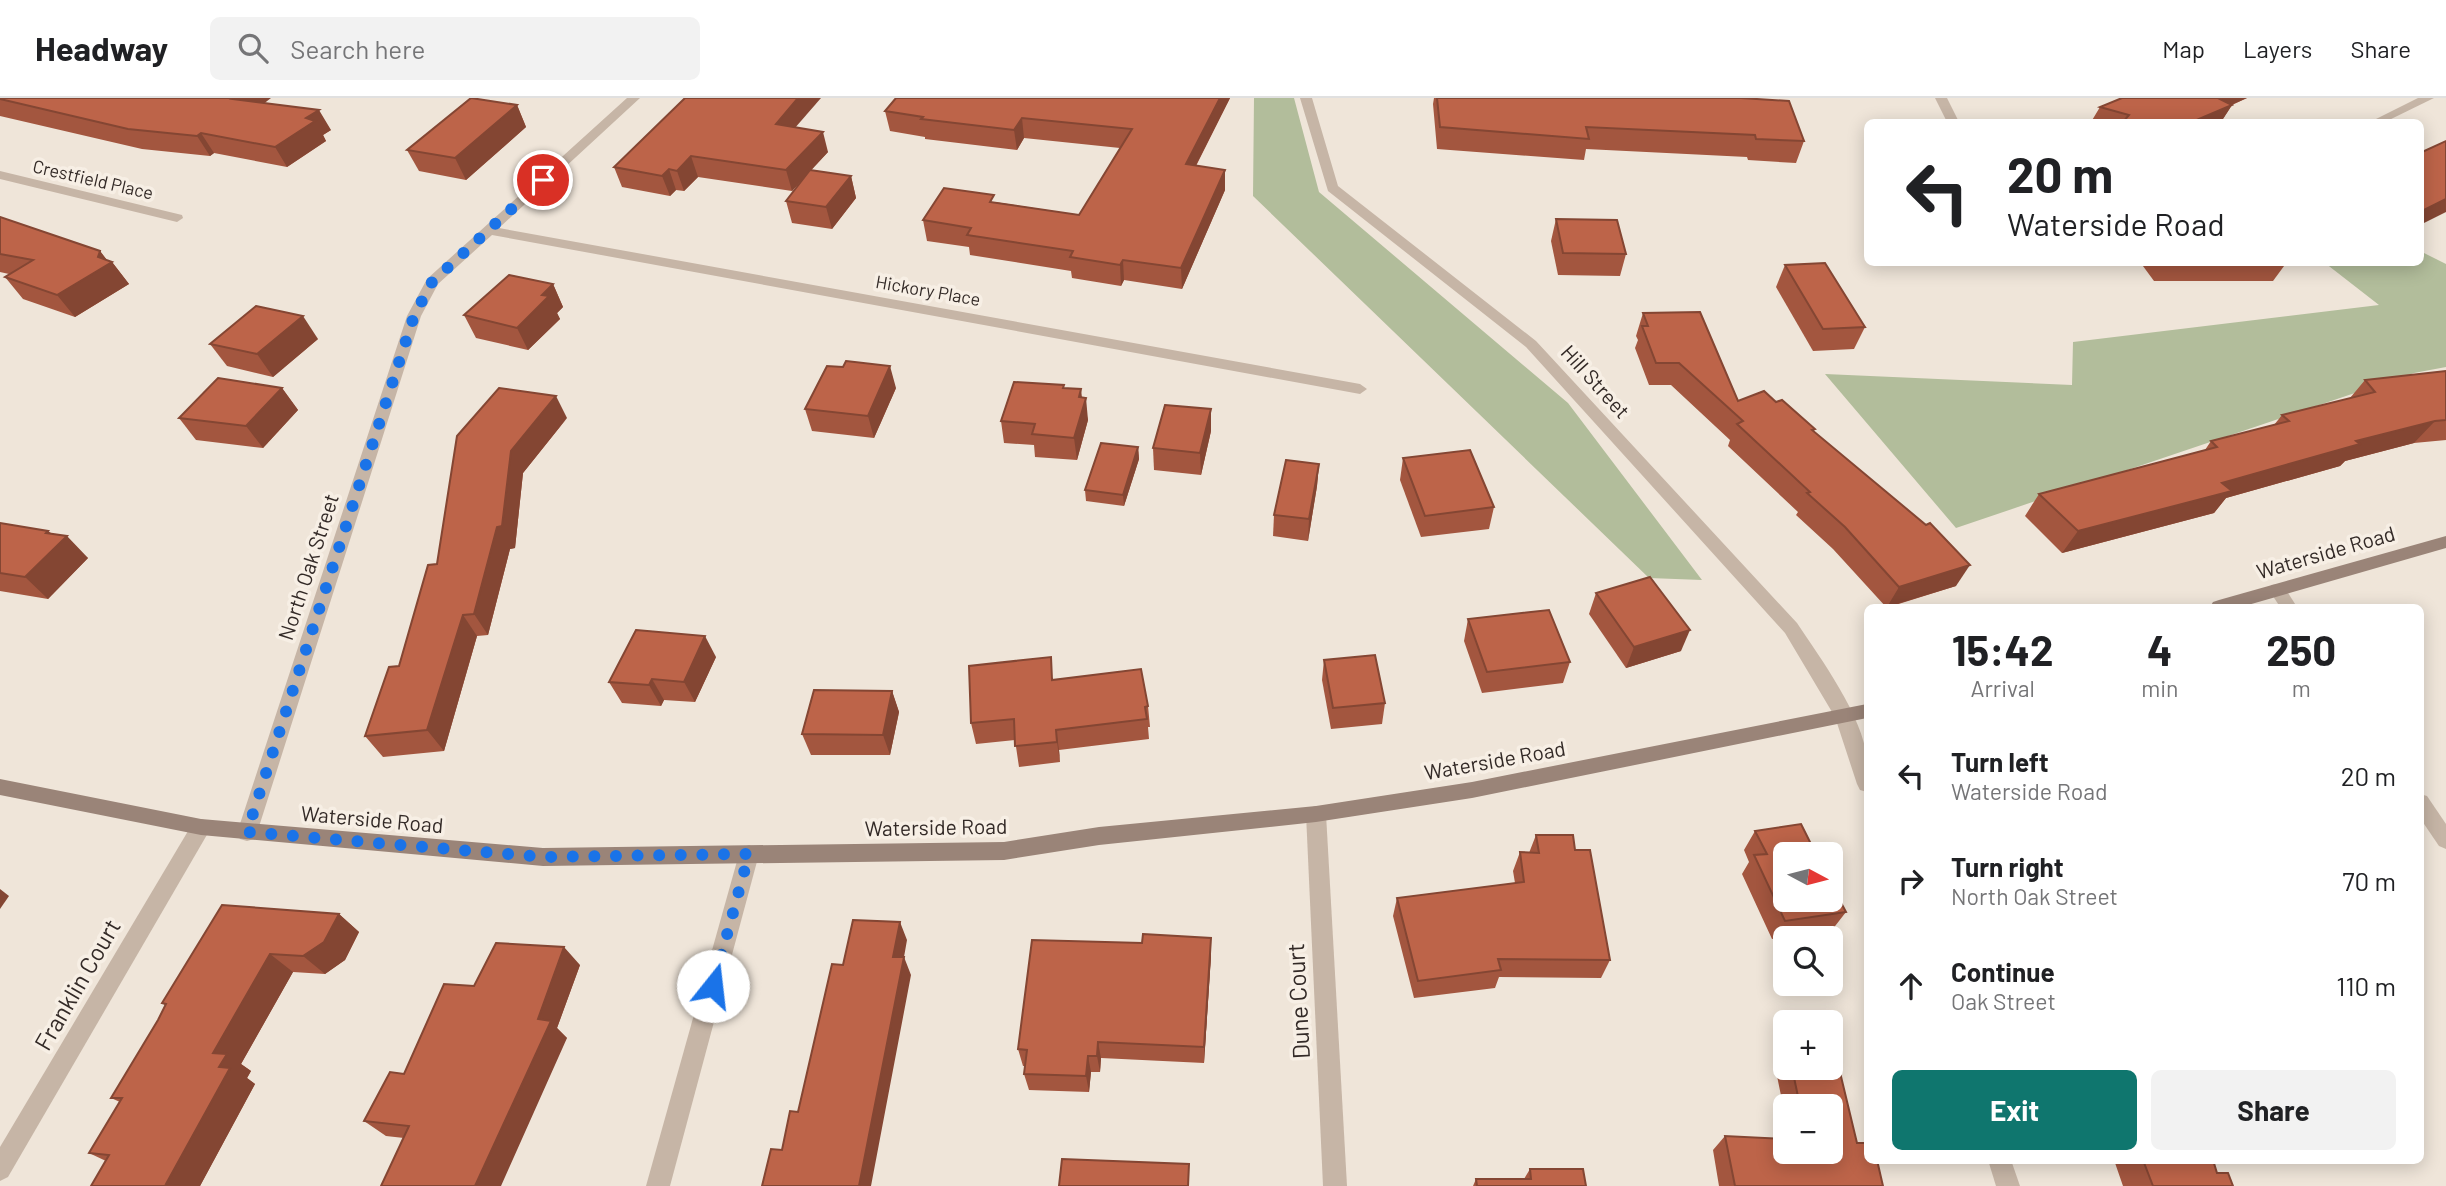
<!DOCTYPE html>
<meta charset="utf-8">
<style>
body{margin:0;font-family:Barlow,sans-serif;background:#f2f2f2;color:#202124;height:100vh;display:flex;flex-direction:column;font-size:26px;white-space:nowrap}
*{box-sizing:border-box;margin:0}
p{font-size:23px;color:#757577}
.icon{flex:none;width:38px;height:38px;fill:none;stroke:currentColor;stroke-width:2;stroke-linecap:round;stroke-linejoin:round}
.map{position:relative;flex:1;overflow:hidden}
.drawer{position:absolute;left:1864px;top:506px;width:560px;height:560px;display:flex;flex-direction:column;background:#fff;border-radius:10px;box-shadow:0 4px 18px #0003}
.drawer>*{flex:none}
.guide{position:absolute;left:1864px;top:21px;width:560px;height:147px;border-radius:10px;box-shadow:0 4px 18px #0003;background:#fff;color:#202124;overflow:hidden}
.needle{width:46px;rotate:97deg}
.buttons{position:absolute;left:1773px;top:744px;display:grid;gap:14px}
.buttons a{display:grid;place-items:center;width:70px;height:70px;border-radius:10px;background:#fff;box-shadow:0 4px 18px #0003;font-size:35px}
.pin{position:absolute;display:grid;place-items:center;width:60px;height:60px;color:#fff;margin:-30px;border:4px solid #fff;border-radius:50%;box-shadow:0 2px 7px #0007}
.me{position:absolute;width:77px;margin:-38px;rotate:16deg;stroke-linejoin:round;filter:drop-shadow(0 0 5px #0008)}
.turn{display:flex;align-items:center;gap:24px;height:147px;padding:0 28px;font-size:32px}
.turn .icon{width:91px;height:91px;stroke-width:2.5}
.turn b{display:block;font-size:49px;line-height:60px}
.eta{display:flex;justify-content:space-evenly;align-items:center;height:119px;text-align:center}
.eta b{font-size:42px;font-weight:700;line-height:49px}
.primary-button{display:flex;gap:14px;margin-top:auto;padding:14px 28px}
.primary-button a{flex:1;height:80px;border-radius:10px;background:#0f766e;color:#fff;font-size:28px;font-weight:700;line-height:80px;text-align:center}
.primary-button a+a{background:#f2f2f2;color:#202124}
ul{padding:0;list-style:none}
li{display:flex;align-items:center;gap:21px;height:105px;padding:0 28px}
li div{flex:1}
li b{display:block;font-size:26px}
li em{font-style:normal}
header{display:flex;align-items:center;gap:42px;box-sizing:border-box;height:98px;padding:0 35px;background:#fff;border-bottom:2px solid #e0e0e0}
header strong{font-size:33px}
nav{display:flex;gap:38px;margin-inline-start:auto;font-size:24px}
.search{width:490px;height:63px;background:#f2f2f2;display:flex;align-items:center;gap:18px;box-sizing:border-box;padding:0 24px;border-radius:10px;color:#757577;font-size:26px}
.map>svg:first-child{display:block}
</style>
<header>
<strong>Headway</strong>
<div class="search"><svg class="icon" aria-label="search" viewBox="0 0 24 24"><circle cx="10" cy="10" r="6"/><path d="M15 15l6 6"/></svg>Search here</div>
<nav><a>Map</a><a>Layers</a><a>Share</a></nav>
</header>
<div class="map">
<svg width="2446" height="1088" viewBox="0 0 2446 1088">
<rect width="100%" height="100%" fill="#efe5d9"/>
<!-- green -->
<g fill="#b2bd9b">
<polygon points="1254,0 1294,0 1319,94 1568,305 1702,482 1649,480 1253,98"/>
<polygon points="2420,153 2446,166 2446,269 2414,275 1956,430 1825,276 2072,287 2073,244 2379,207 2325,165 2420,164"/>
</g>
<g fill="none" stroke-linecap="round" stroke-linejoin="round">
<!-- minor -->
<g fill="#c6b5a6" fill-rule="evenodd">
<polygon points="627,0 640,0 499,130 1360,286 1367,291 1360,296 492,137 438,186 421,218 257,735 254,741 247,743 240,741 237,735 407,218 427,181"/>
<path d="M1300 0H1312L1338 88 1536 243 1797 525C1821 561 1863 618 1867 661 1868 672 1867 683 1867 694L1860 692 1857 686 1835 619 1785 535 1526 249 1328 93Z"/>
<polygon points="1935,0 1947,0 1959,24 1947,24"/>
<polygon points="2418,0 2434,0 2385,24 2370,24"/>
<polygon points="0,73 182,117 183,120 177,124 0,81"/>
<polygon points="2277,486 2283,487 2297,509 2280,509 2269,492 2271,487"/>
<polygon points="2420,696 2427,698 2446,726 2446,751 2439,748 2420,720"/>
<polygon points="1316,708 1323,710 1326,716 1347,1088 1323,1088 1306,716 1309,710"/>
<polygon points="201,721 208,723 211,729 208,735 8,1079 0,1083 0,1049 194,723"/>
<polygon points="749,747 756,750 759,756 670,1088 646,1088 739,756 742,750"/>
<polygon points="1988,1062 2011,1062 2020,1088 1996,1088"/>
</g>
<!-- secondary -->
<g fill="#9a8478" fill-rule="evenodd">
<polygon points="2446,438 2446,450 2241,509 2210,509 2213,504 2219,502"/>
<polygon points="1867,606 1867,620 1472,700 1316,724 1099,747 1004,762 543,768 201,737 0,697 0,681 201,721 543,750 1004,744 1099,729 1316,708 1472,684"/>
</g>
</g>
<!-- wall -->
<g fill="#a3563f">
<polygon points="0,0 264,5 331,32 323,37 326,43 287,69 214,55 210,58 142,51 0,18"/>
<polygon points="1230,0 1196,68 1225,92 1182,191 1124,182 1121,188 1072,180 1071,173 970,157 969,149 927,143 923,122 995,104 1079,117 1120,50 1024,40 1017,52 925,41 925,39 890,33 885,13"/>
<polygon points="1434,0 1741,0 1804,43 1796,65 1748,62 1747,59 1586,51 1584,62 1437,51 1433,6"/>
<polygon points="2247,0 2232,7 2221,24 2091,24 2100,9"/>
<polygon points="517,7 526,29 466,82 419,73 407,52"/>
<polygon points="796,29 828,54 811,72 851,78 856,100 832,131 792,125 786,103 808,75 792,93 698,79 684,93 676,92 670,98 622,89 614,69"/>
<polygon points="0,119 100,153 107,162 112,164 129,186 75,219 23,201 5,179 9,176 0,174"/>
<polygon points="1556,121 1626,156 1620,178 1558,177 1551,143"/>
<polygon points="2140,164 2287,164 2273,183 2154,183"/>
<polygon points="1785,167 1865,229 1854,251 1813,253 1776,189"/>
<polygon points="553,186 563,209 557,215 560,221 528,252 476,240 464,217"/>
<polygon points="1643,215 1738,303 1776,304 1814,333 1956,488 1889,509 1886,509 1833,451 1796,417 1798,414 1728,348 1730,342 1671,287 1649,287 1635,250 1638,242 1636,238"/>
<polygon points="318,241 273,279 227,268 210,246"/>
<polygon points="2446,273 2446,342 2414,345 2345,363 2340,368 2226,400 2214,415 2062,455 2025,418 2039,396 2205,352 2211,343 2274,327 2282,317 2350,300 2365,282"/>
<polygon points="282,290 298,312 263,350 196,342 179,320"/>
<polygon points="896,290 874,340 812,333 805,311"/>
<polygon points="1065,290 1082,300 1088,322 1077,362 1035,359 1034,347 1004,345 1001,323"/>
<polygon points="567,320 523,375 515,450 510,451 488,537 477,538 444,653 383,659 365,638 399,568 437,466"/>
<polygon points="1211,333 1201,377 1154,372 1153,350"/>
<polygon points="1138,349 1139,361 1124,408 1086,403 1085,392"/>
<polygon points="1403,360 1494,409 1489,431 1421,439 1400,382"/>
<polygon points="1319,366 1317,388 1308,443 1273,438 1274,417"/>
<polygon points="0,425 48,433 88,460 48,501 0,493"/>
<polygon points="1596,495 1681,553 1626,570 1589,516"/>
<polygon points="1468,521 1570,564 1563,585 1482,595 1464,543"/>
<polygon points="716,559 695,604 664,602 661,608 622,605 609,584"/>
<polygon points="1324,562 1385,605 1382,626 1331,631 1322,582"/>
<polygon points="1054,582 1148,608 1150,629 1148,629 1149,641 1059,652 1060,664 1019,669 1015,642 976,646 971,625"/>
<polygon points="892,593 899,614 890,657 811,657 802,636"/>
<polygon points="1755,733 1846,814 1832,832 1772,841 1742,776 1749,764 1744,752"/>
<polygon points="1536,737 1575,752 1610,862 1601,880 1499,879 1495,890 1414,900 1393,818 1397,800 1515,785 1513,773 1520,754 1529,755"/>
<polygon points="339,816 359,834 345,862 325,876 293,874 241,966 251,973 247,980 255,986 200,1088 91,1088 106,1063 89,1055 120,1004 111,1000 158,922 165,907 162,905"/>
<polygon points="1211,840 1211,858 1204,965 1101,960 1100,974 1091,974 1089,994 1029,992 1024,976 1025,968 1023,968 1018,951 1142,845"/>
<polygon points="580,867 557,930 567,940 404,1040 386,1038 364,1023 404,976 474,888"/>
<polygon points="1785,969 1830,970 1857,1045 1883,1088 1719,1088 1713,1052 1725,1038 1830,1054 1830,1008 1785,1008 1785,1017 1777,978"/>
<polygon points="2114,1062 2213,1062 2217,1075 2233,1088 2123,1088"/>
<polygon points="1530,1071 1586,1088 1473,1088 1476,1081 1524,1081"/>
</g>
<!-- shaded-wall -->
<g fill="#844633">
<polygon points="234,0 271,0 244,21 232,1"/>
<polygon points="798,0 821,0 781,46 776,26"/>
<polygon points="1220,0 1230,0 1186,87 1186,66"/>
<polygon points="2217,0 2247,0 2206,18"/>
<polygon points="517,7 526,29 466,82 455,60"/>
<polygon points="2232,7 2221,24 2192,24"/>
<polygon points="319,12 331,32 323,37 326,43 287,69 275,49 306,20"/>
<polygon points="1022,20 1024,40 1017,52 1014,32"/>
<polygon points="823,34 828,54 792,93 786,72"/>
<polygon points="201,35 214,55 210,58 197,38"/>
<polygon points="691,58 698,79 684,93 677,73"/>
<polygon points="669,71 676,92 670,98 662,78"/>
<polygon points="1225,72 1225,92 1182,191 1181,170"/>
<polygon points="851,78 856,100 832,131 826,109"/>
<polygon points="2446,101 2446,114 2420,127 2420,114"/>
<polygon points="100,153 109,165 112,164 129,186 75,219 57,197 98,159"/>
<polygon points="1123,162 1124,182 1121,188 1120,167"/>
<polygon points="553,186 563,209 557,215 560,221 528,252 517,230 542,197"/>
<polygon points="303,218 318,241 273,279 257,256"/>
<polygon points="890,268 896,290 874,340 868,318"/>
<polygon points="282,290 298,312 263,350 246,328"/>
<polygon points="1081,291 1083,309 1086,300 1088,322 1077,362 1074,340 1079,299"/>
<polygon points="556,298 567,320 523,375 515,450 510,451 488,537 474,516 511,353"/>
<polygon points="1211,311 1211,333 1201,377 1200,355"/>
<polygon points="2435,323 2414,345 2345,363 2340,368 2226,400 2214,415 2062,455 2078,433 2222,385 2356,343"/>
<polygon points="1138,349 1139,361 1124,408 1123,397"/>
<polygon points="1319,366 1317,388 1308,443 1309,421"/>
<polygon points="48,433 60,445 67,438 88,460 48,501 25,479 46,435"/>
<polygon points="1970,467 1956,488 1887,509 1899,489"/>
<polygon points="463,517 477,538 444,653 427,632"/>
<polygon points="1690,532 1681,553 1626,570 1634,549"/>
<polygon points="705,538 716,559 695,604 684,584"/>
<polygon points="652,581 664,602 661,608 649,587"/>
<polygon points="892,593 899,614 890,657 883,637"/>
<polygon points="1056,632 1059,652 1060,664 1057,644"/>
<polygon points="0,791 9,798 0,811"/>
<polygon points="339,816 359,834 345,862 325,876 303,858"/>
<polygon points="900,824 907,842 904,859 911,877 871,1088 859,1088 893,859"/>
<polygon points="1211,840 1211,858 1204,965 1204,949"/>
<polygon points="564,849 580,867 557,930 567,940 501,1088 475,1088"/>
<polygon points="270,856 293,874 241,966 251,973 247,980 255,986 200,1088 169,1088 166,1086 219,969 213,955"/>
<polygon points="1098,944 1101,960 1100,974 1097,958"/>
<polygon points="1088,958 1091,974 1089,994 1086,978"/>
</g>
<!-- building -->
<g fill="#bd6449" stroke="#844633" stroke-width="2">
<polygon points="0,0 234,0 232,1 319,12 306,20 315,23 275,49 201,35 197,38 128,31 0,1"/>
<polygon points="471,0 517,7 455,60 407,52"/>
<polygon points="685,0 798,0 776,26 823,34 786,72 691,58 677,73 669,71 662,78 614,69"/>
<polygon points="896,0 1220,0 1186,66 1225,72 1181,170 1123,162 1120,167 1070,159 1073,153 967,137 971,130 923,122 944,90 994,97 990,104 1079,117 1132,31 1022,20 1014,32 921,21 923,19 885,13"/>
<polygon points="1437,0 1741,0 1789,3 1804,43 1756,41 1755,37 1586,29 1589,41 1440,29"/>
<polygon points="2122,0 2218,0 2232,7 2192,24 2123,24 2129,17 2100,9"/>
<polygon points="2446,43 2446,101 2420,114 2420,55"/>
<polygon points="810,72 851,78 826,109 786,103"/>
<polygon points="0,119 100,153 98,159 112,164 57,197 5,179 33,162 0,156"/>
<polygon points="1556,121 1617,122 1626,156 1563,155"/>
<polygon points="1825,165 1865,229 1823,231 1785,167"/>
<polygon points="509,177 553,186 542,197 549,198 517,230 464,217"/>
<polygon points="256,208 303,218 257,256 210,246"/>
<polygon points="1700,214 1738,303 1764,293 1776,304 1782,302 1815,331 1812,332 1926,427 1930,425 1970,467 1899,489 1845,429 1807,395 1810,394 1737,326 1743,323 1679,265 1656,265 1642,228 1648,228 1643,215"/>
<polygon points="846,263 890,268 868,318 805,311 827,268 843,269"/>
<polygon points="2446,273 2446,322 2435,323 2356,343 2360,346 2222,385 2232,393 2078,433 2039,396 2217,349 2211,343 2289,323 2282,317 2375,294 2365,282"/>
<polygon points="218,280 282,290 246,328 179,320"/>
<polygon points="1014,284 1064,287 1063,290 1081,291 1079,299 1086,300 1074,340 1032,336 1035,326 1001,323"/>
<polygon points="499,290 556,298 511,353 502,428 497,429 474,516 463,517 427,632 365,638 389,569 399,568 428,467 437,466 457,338"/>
<polygon points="1165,307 1211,311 1200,355 1153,350"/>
<polygon points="1101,345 1138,349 1123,397 1085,392"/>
<polygon points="1470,352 1494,409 1425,418 1403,360"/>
<polygon points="1286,362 1319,366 1309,421 1274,417"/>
<polygon points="0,425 48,433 46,435 67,438 25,479 0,475"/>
<polygon points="1650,479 1690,532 1634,549 1596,495"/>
<polygon points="1549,512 1570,564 1487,574 1468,521"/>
<polygon points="636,532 705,538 684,584 652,581 649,587 609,584"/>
<polygon points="1375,557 1385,605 1333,610 1324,562"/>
<polygon points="1051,559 1052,582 1141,571 1148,608 1145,609 1147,621 1056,632 1057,644 1015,648 1014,621 971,625 969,568"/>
<polygon points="814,592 892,593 883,637 802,636"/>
<polygon points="1801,726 1816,756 1785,756 1785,802 1830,802 1830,784 1846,814 1785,823 1754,757 1767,756 1755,733"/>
<polygon points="1536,737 1573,737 1575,752 1590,752 1610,862 1498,861 1501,872 1418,883 1397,800 1524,784 1520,754 1539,755"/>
<polygon points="222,807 339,816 324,844 303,858 270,856 213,955 227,956 219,969 230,970 166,1086 179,1088 91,1088 109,1057 89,1055 122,1000 111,1000 158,922 166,906 162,905"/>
<polygon points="853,822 900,824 893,859 904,859 859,1088 762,1088 771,1051 782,1052 790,1013 798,1014 832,866 843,867"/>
<polygon points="1143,836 1211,840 1204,949 1098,944 1097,958 1088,958 1086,978 1024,976 1027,952 1018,951 1032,842 1142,845"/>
<polygon points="496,845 564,849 538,921 551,923 475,1088 381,1088 409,1028 364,1023 390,974 404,976 444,886 474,888"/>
<polygon points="1830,966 1838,966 1857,1045 1867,1045 1867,1062 1877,1062 1883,1088 1735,1088 1725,1038 1785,1041 1785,1054 1830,1054 1830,1008 1800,1008 1792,970 1830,970"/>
<polygon points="1062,1061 1189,1066 1188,1088 1059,1088"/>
<polygon points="2143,1062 2213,1062 2217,1075 2228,1075 2233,1088 2153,1088"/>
<polygon points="1530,1071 1583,1071 1586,1088 1477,1088 1476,1081 1531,1081"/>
</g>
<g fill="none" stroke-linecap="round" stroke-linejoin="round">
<!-- route -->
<polyline stroke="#1a73e8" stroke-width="12" stroke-dasharray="0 21.6" points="543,82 432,184 414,218 247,734 543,759 749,756 713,888"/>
</g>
<g text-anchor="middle" stroke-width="7" stroke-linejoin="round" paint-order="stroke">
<!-- far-street labels -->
<g font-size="18" fill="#332a27" stroke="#f7efe5">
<text transform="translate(93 82) rotate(13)" y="6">Crestfield Place</text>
<text transform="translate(928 193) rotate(10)" y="6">Hickory Place</text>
</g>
<!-- street labels -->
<g font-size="21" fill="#332a27" stroke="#f7efe5">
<text transform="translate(1595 284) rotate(48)" y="7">Hill Street</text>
<text transform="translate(2326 455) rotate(-16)" y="7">Waterside Road</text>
<text transform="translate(309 469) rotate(-72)" y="7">North Oak Street</text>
<text transform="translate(1495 663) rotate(-10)" y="7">Waterside Road</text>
<text transform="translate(372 722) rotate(5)" y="7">Waterside Road</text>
<text transform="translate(936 730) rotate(-1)" y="7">Waterside Road</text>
</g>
<!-- near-street labels -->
<g font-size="24" fill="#332a27" stroke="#f7efe5">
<text transform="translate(78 887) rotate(-60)" y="8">Franklin Court</text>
<text transform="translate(1299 903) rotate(-93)" y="8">Dune Court</text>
</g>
</g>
</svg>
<div class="buttons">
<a><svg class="needle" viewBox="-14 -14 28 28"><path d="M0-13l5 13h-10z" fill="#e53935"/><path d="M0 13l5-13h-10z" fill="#757577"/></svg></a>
<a><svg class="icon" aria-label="search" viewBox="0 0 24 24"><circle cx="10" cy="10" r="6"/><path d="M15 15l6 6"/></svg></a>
<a>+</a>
<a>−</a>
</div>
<div class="pin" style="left:543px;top:82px;background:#d93025"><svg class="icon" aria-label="arrive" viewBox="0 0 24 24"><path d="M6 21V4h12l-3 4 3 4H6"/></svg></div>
<svg class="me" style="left:713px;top:888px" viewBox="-20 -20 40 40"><circle r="19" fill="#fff"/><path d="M0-13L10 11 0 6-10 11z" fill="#1a73e8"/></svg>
<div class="guide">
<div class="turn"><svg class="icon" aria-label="left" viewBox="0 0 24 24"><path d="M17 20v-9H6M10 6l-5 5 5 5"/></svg><div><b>20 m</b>Waterside Road</div></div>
</div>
<section class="drawer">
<div class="eta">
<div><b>15:42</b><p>Arrival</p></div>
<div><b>4</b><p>min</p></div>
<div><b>250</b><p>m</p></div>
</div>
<ul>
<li><svg class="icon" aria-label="left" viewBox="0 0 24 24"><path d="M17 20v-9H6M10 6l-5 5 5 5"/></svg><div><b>Turn left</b><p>Waterside Road</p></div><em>20 m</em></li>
<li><svg class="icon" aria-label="right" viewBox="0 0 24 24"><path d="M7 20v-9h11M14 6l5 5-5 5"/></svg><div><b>Turn right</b><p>North Oak Street</p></div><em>70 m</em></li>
<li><svg class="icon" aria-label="ahead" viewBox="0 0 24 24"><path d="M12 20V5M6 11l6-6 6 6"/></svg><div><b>Continue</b><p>Oak Street</p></div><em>110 m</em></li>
</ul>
<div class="primary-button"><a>Exit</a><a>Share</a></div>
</section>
</div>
